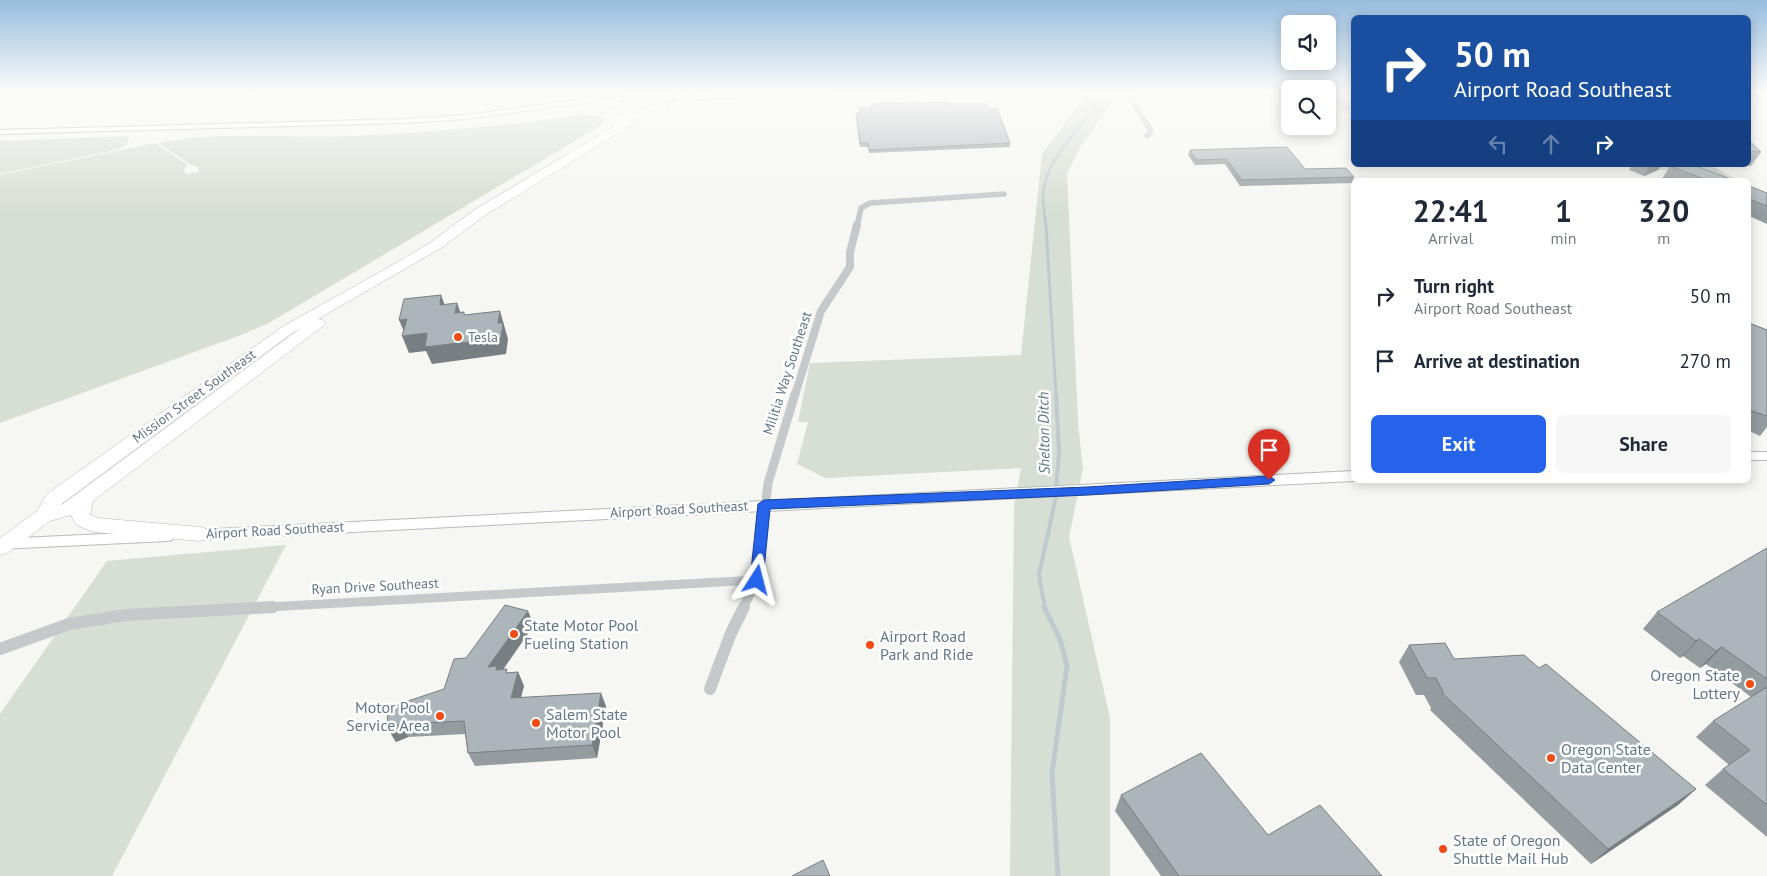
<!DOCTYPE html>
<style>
body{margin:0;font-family:"PT Sans",sans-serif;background:#f6f6f7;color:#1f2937;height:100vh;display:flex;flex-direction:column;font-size:19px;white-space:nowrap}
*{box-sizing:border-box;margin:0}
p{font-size:16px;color:#747a83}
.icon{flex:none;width:28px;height:28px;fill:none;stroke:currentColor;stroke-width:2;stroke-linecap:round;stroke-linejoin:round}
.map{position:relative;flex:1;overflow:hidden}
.drawer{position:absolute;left:1351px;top:178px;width:400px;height:305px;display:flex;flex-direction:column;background:#fff;border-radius:8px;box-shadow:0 2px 12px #0003}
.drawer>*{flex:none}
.guide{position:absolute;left:1351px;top:15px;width:400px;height:152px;border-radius:8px;box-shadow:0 2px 12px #0003;background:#1a4fa0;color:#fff;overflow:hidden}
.fabs{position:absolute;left:1281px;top:15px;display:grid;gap:10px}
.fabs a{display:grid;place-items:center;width:55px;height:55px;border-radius:8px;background:#fff;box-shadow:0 2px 12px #0003;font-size:25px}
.pin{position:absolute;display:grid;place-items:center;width:42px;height:42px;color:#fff;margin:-51px -21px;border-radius:50% 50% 50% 0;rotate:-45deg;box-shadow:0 0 5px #0007}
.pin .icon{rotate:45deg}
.me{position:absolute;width:55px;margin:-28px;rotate:9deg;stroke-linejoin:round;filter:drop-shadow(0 0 4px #0008)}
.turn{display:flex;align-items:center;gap:18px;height:105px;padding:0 20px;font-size:22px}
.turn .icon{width:65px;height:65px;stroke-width:2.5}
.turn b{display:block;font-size:35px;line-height:42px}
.lanes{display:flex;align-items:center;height:48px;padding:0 20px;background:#0003;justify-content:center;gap:25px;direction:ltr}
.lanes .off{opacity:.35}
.eta{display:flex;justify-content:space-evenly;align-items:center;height:85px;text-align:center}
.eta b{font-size:30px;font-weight:700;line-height:35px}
.cta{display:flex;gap:10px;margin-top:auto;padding:10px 20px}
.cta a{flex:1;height:58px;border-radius:8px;background:#2563eb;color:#fff;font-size:20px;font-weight:700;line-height:58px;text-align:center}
.cta a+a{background:#f6f6f7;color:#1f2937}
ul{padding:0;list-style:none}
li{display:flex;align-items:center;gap:15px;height:65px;padding:0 20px}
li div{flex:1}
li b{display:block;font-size:19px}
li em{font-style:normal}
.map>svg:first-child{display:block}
</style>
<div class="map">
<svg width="1767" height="876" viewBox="0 0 1767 876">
<rect width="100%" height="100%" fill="#f6f6f2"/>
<!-- green -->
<g fill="#d7ded3">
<polygon points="1089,91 1119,91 1079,149 1067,174 1078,423 1083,469 1069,537 1110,718 1110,876 1010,876 1014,506 1021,468 826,478 797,464 808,422 798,422 810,363 1021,355 1042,154"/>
<path d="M581 115 599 116 605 120 600 126 269 323 241 335 0 423V175L155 143 188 165 184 168 186 174 199 172 197 166 191 165 159 143C221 130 286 139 349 136 427 133 504 126 581 115Z"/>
<polygon points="129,136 127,145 119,149 0,174 0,141"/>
<polygon points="1647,165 1712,165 1738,180 1693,180"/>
<polygon points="286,545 112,876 0,876 0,714 107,561"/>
</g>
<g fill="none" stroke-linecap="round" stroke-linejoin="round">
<!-- stream-far3 -->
<path stroke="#becacf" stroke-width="2.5" d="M1046 226C1045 214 1041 199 1044 187 1052 149 1087 124 1106 91"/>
<!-- stream-far2 -->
<polyline stroke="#becacf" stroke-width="3" points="1046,225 1056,395"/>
<!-- stream-far1 -->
<polyline stroke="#becacf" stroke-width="4" points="1045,608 1039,575 1055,501 1059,452 1056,394"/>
<!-- stream -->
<polyline stroke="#becacf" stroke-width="5" points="1044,607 1060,639 1067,666 1052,773 1058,876"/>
<!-- river -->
<polygon fill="#becacf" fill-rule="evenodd" points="1694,165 1711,165 1732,180 1715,180"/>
<defs>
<g id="secondary">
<polygon points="849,91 945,91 941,93 590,102 466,119 406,123 0,134 0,130 406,119 466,115 590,98"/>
<polygon points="1749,91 1767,93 1767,97 1749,95"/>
<rect x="1749" y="452" width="18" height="8"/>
<polygon points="1354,471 1354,480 1356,480 1354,481 195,540 190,539 188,535 190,531 195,530"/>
<polygon points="167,531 172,532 174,536 172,540 167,541 0,549 0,539"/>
</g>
<g id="highway">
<path d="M673 91H686L484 216 441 248 318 319 323 320 326 323 323 326 93 501 90 515 97 518 200 527 207 529 210 534 207 539 200 541 94 532 76 525 71 515 50 521 7 553 0 555V538L37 511 47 494 282 327 403 259 431 242 474 210 611 128 612 125 624 113 613 107 586 102 585 100 586 98C601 94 626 101 635 113L634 114ZM301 328 63 504 60 505 292 333Z"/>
<polygon points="692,91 705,91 676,110 668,110 667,108 668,106"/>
</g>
</defs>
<!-- secondary casing -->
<use href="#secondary" stroke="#b5bbbf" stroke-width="2"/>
<!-- highway casing -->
<use href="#highway" stroke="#b7bbbe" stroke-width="1"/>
<!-- street-far3 -->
<g stroke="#c5c9cc" stroke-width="5.5">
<polyline points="1126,91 1151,131 1147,136"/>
<polyline points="1329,91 1354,115"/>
<polyline points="857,226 861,208 870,203 1004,194"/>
</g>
<!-- street-far2 -->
<polyline stroke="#c5c9cc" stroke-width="8" points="795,395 821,311 850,267 850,252 857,225"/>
<!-- street-far1 -->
<g stroke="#c5c9cc" stroke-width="9">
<polyline points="250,608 757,580"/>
<polyline points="743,608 757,580 768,483 795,394"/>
</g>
<!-- street -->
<g stroke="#c5c9cc" stroke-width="12">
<polyline points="0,649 69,624 126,615 273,607"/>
<polyline points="710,689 731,633 744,607"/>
</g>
<!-- secondary -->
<use href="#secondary" fill="#fff" fill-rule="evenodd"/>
<!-- highway -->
<use href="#highway" fill="#fff" fill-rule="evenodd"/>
</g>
<!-- wall -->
<g fill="#949ca0">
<polygon points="871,104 948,104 988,109 1010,143 1010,147 869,153 868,147 860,147 856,117 860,113 860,108 871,108"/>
<polygon points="1749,140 1761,152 1751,166 1738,165 1749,165"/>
<polygon points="1190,150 1305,169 1354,177 1352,183 1240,186 1225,164 1195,165 1188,155"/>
<polygon points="1632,165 1662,165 1658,170 1644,176 1629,170"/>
<polygon points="1670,166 1733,180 1662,179"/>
<polygon points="1749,186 1767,193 1767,224 1749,216"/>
<polygon points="1749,323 1767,330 1767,427 1760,436 1749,431"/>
<polygon points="1767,548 1767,837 1705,785 1723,769 1729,765 1696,737 1713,721 1751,697 1706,664 1700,668 1683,656 1680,658 1643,629 1657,612"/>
<polygon points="534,625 503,670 509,673 518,672 524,686 521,697 606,706 597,758 475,766 468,753 465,734 408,737 396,742 388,729 444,689"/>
<polygon points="1409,645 1454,659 1539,668 1696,789 1678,805 1591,864 1430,710 1431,708 1424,695 1416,695 1399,662"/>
<polygon points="1121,795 1268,835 1382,876 1161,876 1115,811"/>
</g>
<!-- shaded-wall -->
<g fill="#787f82">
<polygon points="1650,165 1662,165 1658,170 1644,176"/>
<polygon points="441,295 447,311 440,305"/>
<polygon points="457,303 463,319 455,313"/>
<polygon points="500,311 508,339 506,354 432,364 426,351 409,353 402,336 406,336 399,320 407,319 427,333 498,323"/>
<polygon points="528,611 534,625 500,673 488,667"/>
<polygon points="1699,639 1683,656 1680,658 1696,641"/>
<polygon points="1722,647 1706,664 1700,668 1716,651"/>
<polygon points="518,672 524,686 517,711 511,698"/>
<polygon points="601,693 606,706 597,758 592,745"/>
<polygon points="400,724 408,737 396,742 388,729"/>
<polygon points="1696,789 1678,805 1591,864 1608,849"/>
</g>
<!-- building -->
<g fill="#acb5ba" stroke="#787f82">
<polygon points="947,102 948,104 986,104 988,109 997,109 1010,143 869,150 868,143 860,143 856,113 860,113 860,108 872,108 871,104"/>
<polygon points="1749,140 1761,152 1749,151"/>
<polygon points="1287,147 1305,169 1346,168 1354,177 1242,180 1226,159 1196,160 1190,150"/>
<polygon points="1672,165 1693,165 1733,180 1707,180 1670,166"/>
<polygon points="1749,186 1767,193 1767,206 1749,199"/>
<polygon points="441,295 440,305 457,303 455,313 464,312 464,315 500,311 498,323 503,323 501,338 425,347 427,333 402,336 407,319 399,320 404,299"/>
<polygon points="1749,323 1767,330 1767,416 1749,410"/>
<polygon points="1767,548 1767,679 1722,647 1716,651 1699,639 1696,641 1657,612"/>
<polygon points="505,605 528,611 488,667 497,666 496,670 507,669 506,673 518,672 511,698 601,693 592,745 468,753 464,721 400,724 388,729 387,708 444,689 454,659 466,658"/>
<polygon points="1445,643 1454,659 1524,655 1539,668 1546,664 1696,789 1608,849 1442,693 1443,692 1436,678 1427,678 1409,645"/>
<polygon points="1767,687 1767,805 1723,769 1750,750 1713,721"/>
<polygon points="1201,753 1268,835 1320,805 1382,876 1179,876 1121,795"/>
<polygon points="823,860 830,876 792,876"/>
</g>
<!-- sky -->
<linearGradient id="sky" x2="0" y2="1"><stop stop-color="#97bdde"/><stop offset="0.43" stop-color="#fbfbf9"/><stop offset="1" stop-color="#fbfbf9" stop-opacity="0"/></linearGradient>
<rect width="1767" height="214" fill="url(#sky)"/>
<!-- route -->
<polygon fill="#2563eb" stroke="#184099" points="1269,476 1275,480 1269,484 1087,495 770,509 763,580 761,584 757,585 752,584 750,580 758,504 764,500 1087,487"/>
<!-- markers -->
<g fill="#f14b17" stroke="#fff" stroke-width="2">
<circle cx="458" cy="337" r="5"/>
<circle cx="514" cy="634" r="5"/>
<circle cx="870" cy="645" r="5"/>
<circle cx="1750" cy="684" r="5"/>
<circle cx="440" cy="716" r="5"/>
<circle cx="536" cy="723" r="5"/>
<circle cx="1551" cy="758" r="5"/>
<circle cx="1443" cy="849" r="5"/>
</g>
<g text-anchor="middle" stroke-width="5" stroke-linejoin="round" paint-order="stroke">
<!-- poi labels -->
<g font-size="14" fill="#637686" stroke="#fff" text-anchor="start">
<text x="468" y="342">Tesla</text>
</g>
<!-- street labels -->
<g font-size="14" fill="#637686" stroke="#fff">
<text transform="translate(787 373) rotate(-72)" y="5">Militia Way Southeast</text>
<text transform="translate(194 396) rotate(-36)" y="5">Mission Street Southeast</text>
<text transform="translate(679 509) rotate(-3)" y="5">Airport Road Southeast</text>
<text transform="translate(275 530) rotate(-3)" y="5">Airport Road Southeast</text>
<text transform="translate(375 586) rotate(-3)" y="5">Ryan Drive Southeast</text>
</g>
<!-- water labels -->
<g font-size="15" font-style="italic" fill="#5e7883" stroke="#fff">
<text transform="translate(1044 433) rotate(-91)" y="5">Shelton Ditch</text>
</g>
<!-- near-poi labels -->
<g font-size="16" fill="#637686" stroke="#fff" text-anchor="start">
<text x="524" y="631">State Motor Pool<tspan x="524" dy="18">Fueling Station</tspan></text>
<text x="880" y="642">Airport Road<tspan x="880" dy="18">Park and Ride</tspan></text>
<text x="1740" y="681" text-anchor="end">Oregon State<tspan x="1740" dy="18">Lottery</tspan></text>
<text x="430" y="713" text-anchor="end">Motor Pool<tspan x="430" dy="18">Service Area</tspan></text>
<text x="546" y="720">Salem State<tspan x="546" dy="18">Motor Pool</tspan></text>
<text x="1561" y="755">Oregon State<tspan x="1561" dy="18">Data Center</tspan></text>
<text x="1453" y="846">State of Oregon<tspan x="1453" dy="18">Shuttle Mail Hub</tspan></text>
</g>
</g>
</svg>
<div class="fabs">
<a><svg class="icon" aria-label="sound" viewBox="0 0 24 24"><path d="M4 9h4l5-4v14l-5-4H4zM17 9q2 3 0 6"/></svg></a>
<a><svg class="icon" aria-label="search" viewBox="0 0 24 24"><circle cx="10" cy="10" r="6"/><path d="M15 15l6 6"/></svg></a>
</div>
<div class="pin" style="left:1269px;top:480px;background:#d93025"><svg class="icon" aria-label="arrive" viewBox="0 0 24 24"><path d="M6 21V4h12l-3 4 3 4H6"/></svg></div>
<svg class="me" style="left:757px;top:580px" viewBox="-20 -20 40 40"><path d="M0-17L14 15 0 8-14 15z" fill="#2563eb" stroke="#fff" stroke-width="4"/></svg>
<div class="guide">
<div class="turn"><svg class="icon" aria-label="right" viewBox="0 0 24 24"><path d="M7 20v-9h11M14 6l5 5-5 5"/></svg><div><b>50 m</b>Airport Road Southeast</div></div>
<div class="lanes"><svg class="icon off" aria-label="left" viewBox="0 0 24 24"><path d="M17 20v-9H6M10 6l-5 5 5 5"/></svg><svg class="icon off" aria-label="ahead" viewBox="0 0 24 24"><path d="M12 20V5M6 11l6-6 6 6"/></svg><svg class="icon" aria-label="right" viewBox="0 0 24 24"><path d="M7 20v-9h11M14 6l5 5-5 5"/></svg></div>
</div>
<section class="drawer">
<div class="eta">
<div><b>22:41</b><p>Arrival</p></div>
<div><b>1</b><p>min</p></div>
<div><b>320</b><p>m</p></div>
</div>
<ul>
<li><svg class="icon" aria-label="right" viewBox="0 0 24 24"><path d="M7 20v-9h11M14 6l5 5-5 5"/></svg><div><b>Turn right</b><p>Airport Road Southeast</p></div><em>50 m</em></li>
<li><svg class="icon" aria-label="arrive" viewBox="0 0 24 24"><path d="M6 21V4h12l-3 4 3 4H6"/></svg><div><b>Arrive at destination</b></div><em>270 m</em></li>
</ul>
<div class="cta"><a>Exit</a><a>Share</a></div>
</section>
</div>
